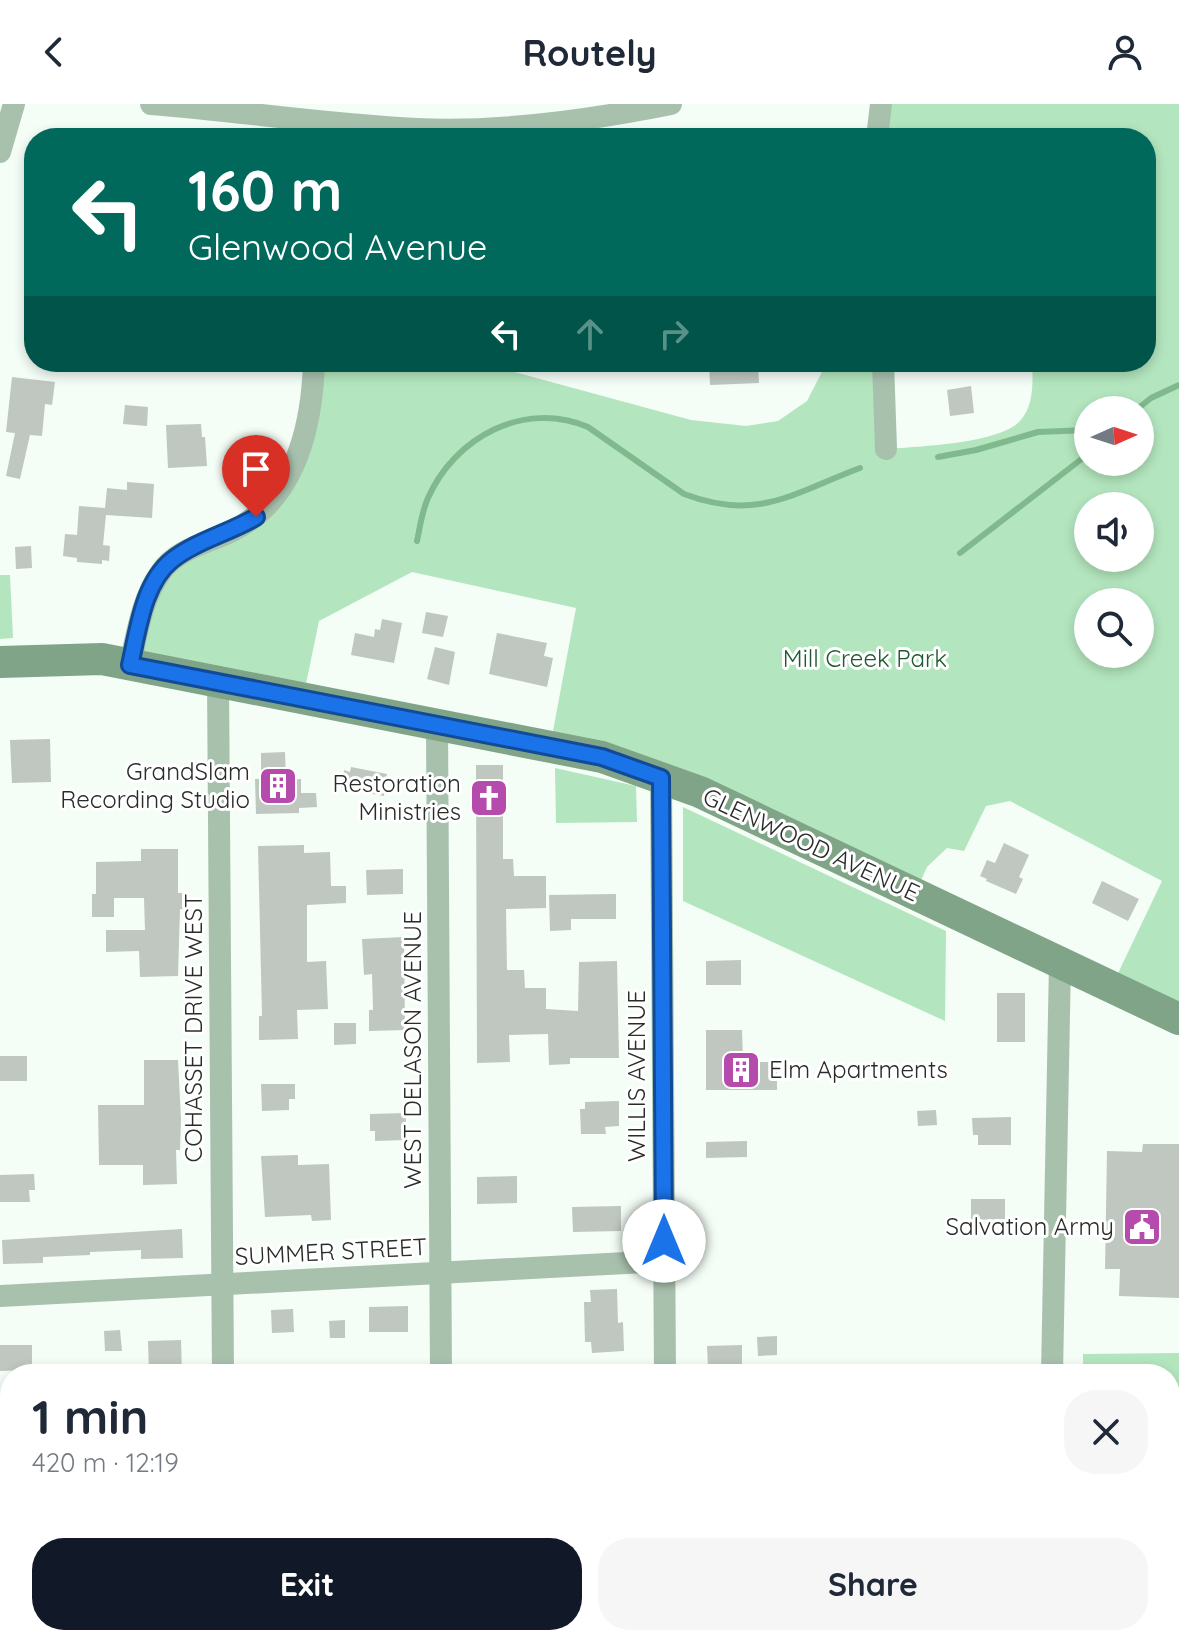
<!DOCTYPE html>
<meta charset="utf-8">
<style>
body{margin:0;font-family:Quicksand,sans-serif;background:#f6f6f7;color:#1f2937;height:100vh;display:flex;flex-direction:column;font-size:30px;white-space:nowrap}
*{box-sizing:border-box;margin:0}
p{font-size:26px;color:#747a83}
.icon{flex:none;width:44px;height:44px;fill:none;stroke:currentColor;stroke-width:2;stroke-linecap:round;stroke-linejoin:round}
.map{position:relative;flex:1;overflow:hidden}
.side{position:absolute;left:0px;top:1260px;width:1180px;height:282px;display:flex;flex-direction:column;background:#fff;border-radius:32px 32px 0 0;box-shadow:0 4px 12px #0003}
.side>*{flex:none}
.banner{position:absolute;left:24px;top:24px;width:1132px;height:244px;border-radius:32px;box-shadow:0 4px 12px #0003;background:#00695c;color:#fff;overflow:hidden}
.needle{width:52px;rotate:87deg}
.fabs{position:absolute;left:1074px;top:292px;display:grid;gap:16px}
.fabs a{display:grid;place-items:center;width:80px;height:80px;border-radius:50%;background:#fff;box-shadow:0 4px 12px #0003;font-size:40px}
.pin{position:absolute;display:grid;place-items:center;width:68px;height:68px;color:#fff;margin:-82px -34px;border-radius:50% 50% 50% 0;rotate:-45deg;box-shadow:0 0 8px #0007}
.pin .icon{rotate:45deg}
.me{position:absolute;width:88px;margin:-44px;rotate:0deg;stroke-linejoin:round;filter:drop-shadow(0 0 6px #0008)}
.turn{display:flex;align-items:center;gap:28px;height:168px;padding:0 32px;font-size:36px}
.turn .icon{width:104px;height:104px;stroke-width:2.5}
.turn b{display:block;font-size:56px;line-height:68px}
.lanes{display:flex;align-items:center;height:76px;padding:0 32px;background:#0003;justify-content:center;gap:40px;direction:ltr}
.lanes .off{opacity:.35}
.round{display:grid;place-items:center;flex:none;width:84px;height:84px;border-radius:32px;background:#f6f6f7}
.overview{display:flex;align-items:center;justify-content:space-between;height:136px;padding:0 32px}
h1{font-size:48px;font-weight:800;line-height:60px}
.cta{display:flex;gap:16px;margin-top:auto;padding:16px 32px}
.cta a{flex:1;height:92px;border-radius:32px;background:#111827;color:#fff;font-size:32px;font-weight:800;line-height:92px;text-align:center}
.cta a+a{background:#f6f6f7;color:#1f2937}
header{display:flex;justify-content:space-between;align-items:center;height:104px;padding:0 32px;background:#fff;font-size:36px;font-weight:800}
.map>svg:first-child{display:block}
</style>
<header><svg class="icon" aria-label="back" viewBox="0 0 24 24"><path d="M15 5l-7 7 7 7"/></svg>Routely<svg class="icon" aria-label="person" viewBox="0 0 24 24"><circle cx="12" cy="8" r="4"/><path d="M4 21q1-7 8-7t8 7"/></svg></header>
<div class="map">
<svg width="1179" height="1541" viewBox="0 0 1179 1541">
<rect width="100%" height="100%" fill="#f4fdf6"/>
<!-- green -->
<g fill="#b3e6be" fill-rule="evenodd">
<path d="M874 0H1179V915L1111 884 1162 777 1010 697 986 702 964 747 947 744 927 763 915 790 550 643 576 504 412 468 319 517 303 594 130 561 153 481 286 378 314 258H478L691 316 746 322 778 317 807 297 827 258H883L887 345C919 342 998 340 1020 317 1034 302 1033 278 1032 258H1146V34H877ZM1088 306H1140V358H1088ZM1088 402H1140V454H1088ZM1088 498H1140V550H1088Z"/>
<polygon points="0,471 10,471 13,534 0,535"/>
<polygon points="555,664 636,682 637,718 556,719"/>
<polygon points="683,703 946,827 945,917 683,797"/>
<polygon points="1179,1249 1179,1304 1170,1304 1170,1270 1083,1270 1083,1250"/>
<rect x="1170" y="1329" width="9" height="114"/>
</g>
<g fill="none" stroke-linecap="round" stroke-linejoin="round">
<!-- stream -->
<g stroke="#81b98e" stroke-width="6">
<polyline points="1136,306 1151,294 1179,281"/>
<polyline points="938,353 976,346 1038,328 1088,326"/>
<path d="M417 437C420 423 422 407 428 394 455 333 524 296 588 323L684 390C758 418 793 389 860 364"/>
<polyline points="960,449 1088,350"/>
</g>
</g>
<!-- building -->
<g fill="#bfc7c0">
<polygon points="709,258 758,258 759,279 710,281"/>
<polygon points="12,273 55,278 52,301 45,300 42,332 30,331 20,375 6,372 15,329 6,328"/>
<polygon points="971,282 974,309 950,312 947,286"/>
<polygon points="125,301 148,303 147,322 123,320"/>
<polygon points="201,320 202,333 205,333 207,362 168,364 166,321"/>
<polygon points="127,378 154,380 152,414 106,411 103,441 110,442 109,457 102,456 102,460 77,458 77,454 63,452 65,430 77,431 79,402 105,404 107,384 127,386"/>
<polygon points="31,442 32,464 16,465 15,443"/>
<polygon points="426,508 448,512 443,533 422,529"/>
<polygon points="382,515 402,519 394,559 351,551 355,529 374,533 375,525 380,526"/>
<polygon points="497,529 547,539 544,552 553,554 547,583 489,570"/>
<polygon points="435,543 455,548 449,581 427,575"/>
<polygon points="50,635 51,678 12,679 10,636"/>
<polygon points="285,648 286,676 301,675 301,689 316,689 317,703 299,704 299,709 256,710 255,675 261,675 261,649"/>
<polygon points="476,661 503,661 503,755 513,755 514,772 546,772 546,804 506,805 507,866 524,866 525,884 546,884 546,905 578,907 579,858 617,857 619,954 570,954 570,960 549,961 548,930 509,931 510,958 477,959"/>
<polygon points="351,663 387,670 384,692 341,684 344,666 350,668"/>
<polygon points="1004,739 1029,751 1019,773 1023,775 1016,790 986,777 987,775 980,772 987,756 995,759"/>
<polygon points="304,741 304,749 330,748 331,782 346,782 346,799 307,801 307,858 326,857 328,905 297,906 298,935 259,936 259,912 262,912 258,742"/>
<polygon points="141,745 178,745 178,789 183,789 183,805 180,805 178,872 140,873 139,847 106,848 106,826 145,826 144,794 114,794 114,813 92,813 92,790 96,790 96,758 141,757"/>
<polygon points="403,765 403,790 367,791 366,766"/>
<polygon points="1102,777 1139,795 1128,817 1092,799"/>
<polygon points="616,790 616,815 571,815 571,826 550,827 549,791"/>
<polygon points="404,833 405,926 369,927 369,906 373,906 372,870 364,871 362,835"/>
<polygon points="741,856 741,881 706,881 706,857"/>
<rect x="997" y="889" width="28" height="49"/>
<polygon points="334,919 356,919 356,940 334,941"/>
<polygon points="706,926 742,926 743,958 777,958 777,986 706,986"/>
<rect x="0" y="952" width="27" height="25"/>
<polygon points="144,956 178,956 181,1015 180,1046 176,1046 177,1080 143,1081 143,1061 99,1061 98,1001 144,1001"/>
<polygon points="261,980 295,980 295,995 289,995 289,1006 262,1007"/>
<polygon points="619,997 619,1022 605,1023 606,1030 581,1030 580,1005 585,1005 585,998"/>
<polygon points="936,1006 937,1021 918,1022 917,1007"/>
<polygon points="406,1009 406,1036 375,1037 375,1027 370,1027 370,1010"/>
<polygon points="1011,1013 1011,1041 978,1041 978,1031 973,1031 972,1014"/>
<polygon points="747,1037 747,1053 706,1054 706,1038"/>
<polygon points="1143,1040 1179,1040 1179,1194 1119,1192 1120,1165 1105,1165 1107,1047 1142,1048"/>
<polygon points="298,1051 298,1061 329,1060 331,1116 312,1117 311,1111 265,1113 261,1052"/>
<polygon points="34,1070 35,1086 29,1086 30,1098 0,1098 0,1071"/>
<polygon points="517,1072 517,1099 477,1100 477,1073"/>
<polygon points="971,1095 1005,1095 1005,1115 971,1116"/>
<polygon points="621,1102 621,1127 573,1128 572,1103"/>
<polygon points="182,1125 183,1154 141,1155 141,1146 90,1148 90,1151 43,1153 43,1159 3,1160 2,1136"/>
<polygon points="617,1185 618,1219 623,1218 624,1247 592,1249 591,1238 585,1238 584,1198 591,1198 590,1186"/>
<polygon points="408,1202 408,1228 369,1228 369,1203"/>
<polygon points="293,1205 294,1228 272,1229 271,1206"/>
<polygon points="345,1216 345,1234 330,1234 329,1217"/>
<polygon points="120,1226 122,1247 105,1247 104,1227"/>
<polygon points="777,1232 777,1251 758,1252 757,1233"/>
<polygon points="181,1236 182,1270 149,1270 148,1237"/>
<polygon points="0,1241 32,1241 32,1266 0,1267"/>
<polygon points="742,1241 742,1263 708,1264 707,1242"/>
</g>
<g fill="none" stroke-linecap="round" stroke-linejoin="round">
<!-- minor -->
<g stroke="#a8c1ad" stroke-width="22">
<path d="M151 0C240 7 328 21 417 25 499 29 591 16 671 0"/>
<polyline points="877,34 881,0"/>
<polyline points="0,48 14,0"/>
<polyline points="883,258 886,345"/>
<path d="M130 561C137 530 142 494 161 468 177 444 210 439 234 426 296 394 312 322 314 258"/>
<polyline points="218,577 223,1270"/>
<polyline points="437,622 441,1270"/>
<polyline points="661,674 665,1270"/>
<polyline points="0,1192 664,1157"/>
<polyline points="1052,1270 1060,859"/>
<polyline points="225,1532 225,1541"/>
<polyline points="443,1532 443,1541"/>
<polyline points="666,1532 666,1541"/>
<polyline points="1047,1541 1047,1532"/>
</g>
<!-- secondary -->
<polyline stroke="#80a487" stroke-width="32" points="0,558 102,555 602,653 700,688 1179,915"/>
</g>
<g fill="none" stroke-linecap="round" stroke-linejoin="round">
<defs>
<path id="route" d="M256 413C229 429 196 437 172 456 143 479 138 527 130 561L602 653 661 674 664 1137"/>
</defs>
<!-- route casing -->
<use href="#route" stroke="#114b97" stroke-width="20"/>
<!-- route -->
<use href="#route" stroke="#1a73e8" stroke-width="14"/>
</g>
<!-- icons -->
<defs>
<symbol id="building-square" viewBox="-11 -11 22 22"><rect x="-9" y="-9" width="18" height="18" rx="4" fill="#b54bac" stroke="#fff"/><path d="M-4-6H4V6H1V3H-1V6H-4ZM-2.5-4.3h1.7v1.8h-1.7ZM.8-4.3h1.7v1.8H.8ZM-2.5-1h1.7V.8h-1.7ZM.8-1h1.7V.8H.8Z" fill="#fff"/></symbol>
<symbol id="church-square" viewBox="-11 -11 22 22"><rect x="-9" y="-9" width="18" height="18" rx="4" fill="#b54bac" stroke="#fff"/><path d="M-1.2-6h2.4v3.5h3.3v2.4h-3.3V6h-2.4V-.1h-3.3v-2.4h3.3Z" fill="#fff"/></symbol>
<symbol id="civic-square" viewBox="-11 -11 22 22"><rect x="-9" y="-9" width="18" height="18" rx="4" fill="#b54bac" stroke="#fff"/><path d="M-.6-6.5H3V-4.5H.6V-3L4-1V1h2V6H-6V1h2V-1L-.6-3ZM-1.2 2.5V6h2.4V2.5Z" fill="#fff"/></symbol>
</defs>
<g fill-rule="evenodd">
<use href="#building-square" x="256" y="660" width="44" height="44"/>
<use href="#church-square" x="467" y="672" width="44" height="44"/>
<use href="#building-square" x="719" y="944" width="44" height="44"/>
<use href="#civic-square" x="1120" y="1101" width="44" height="44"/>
</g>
<g text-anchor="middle" stroke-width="6" stroke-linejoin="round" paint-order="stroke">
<!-- park labels -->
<g font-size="24" fill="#1d5a31" stroke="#fff">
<text x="865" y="563">Mill Creek Park</text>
</g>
<!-- poi labels -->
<g font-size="24" fill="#292c29" stroke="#fff" text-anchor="end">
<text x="250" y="676">GrandSlam<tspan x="250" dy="28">Recording Studio</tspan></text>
<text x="461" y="688">Restoration<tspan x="461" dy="28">Ministries</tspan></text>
<text x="769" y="974" text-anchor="start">Elm Apartments</text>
<text x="1114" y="1131">Salvation Army</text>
</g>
<!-- street labels -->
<g font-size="24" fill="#292c29" stroke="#fff">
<text transform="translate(811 741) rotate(25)" y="8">GLENWOOD AVENUE</text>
<text transform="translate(194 924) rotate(-90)" y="8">COHASSET DRIVE WEST</text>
<text transform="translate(413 946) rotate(-90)" y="8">WEST DELASON AVENUE</text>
<text transform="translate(637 972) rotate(-90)" y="8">WILLIS AVENUE</text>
<text transform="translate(331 1148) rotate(-3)" y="8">SUMMER STREET</text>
</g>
</g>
</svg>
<div class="fabs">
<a><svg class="needle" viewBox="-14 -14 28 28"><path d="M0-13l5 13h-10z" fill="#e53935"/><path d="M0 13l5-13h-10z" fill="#747a83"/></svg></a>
<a><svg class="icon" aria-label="sound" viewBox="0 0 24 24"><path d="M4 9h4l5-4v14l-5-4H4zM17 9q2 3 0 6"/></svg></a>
<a><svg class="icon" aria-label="search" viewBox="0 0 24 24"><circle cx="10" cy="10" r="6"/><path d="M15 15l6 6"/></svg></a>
</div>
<div class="pin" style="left:256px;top:413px;background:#d93025"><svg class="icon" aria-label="arrive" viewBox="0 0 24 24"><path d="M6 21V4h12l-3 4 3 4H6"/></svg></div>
<svg class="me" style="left:664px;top:1137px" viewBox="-20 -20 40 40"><circle r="19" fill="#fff"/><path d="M0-13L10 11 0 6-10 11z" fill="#1a73e8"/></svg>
<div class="banner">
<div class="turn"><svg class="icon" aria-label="left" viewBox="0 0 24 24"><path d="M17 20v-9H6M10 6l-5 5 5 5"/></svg><div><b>160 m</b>Glenwood Avenue</div></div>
<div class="lanes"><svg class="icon" aria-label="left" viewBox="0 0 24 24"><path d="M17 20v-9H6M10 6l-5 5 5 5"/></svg><svg class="icon off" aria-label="ahead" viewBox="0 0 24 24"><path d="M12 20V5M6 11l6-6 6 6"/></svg><svg class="icon off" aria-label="right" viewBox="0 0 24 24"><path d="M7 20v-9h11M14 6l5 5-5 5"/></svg></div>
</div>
<section class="side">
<div class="overview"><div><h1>1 min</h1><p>420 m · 12:19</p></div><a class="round"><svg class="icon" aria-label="close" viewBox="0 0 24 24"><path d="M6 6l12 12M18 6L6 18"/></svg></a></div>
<div class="cta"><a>Exit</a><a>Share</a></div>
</section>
</div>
